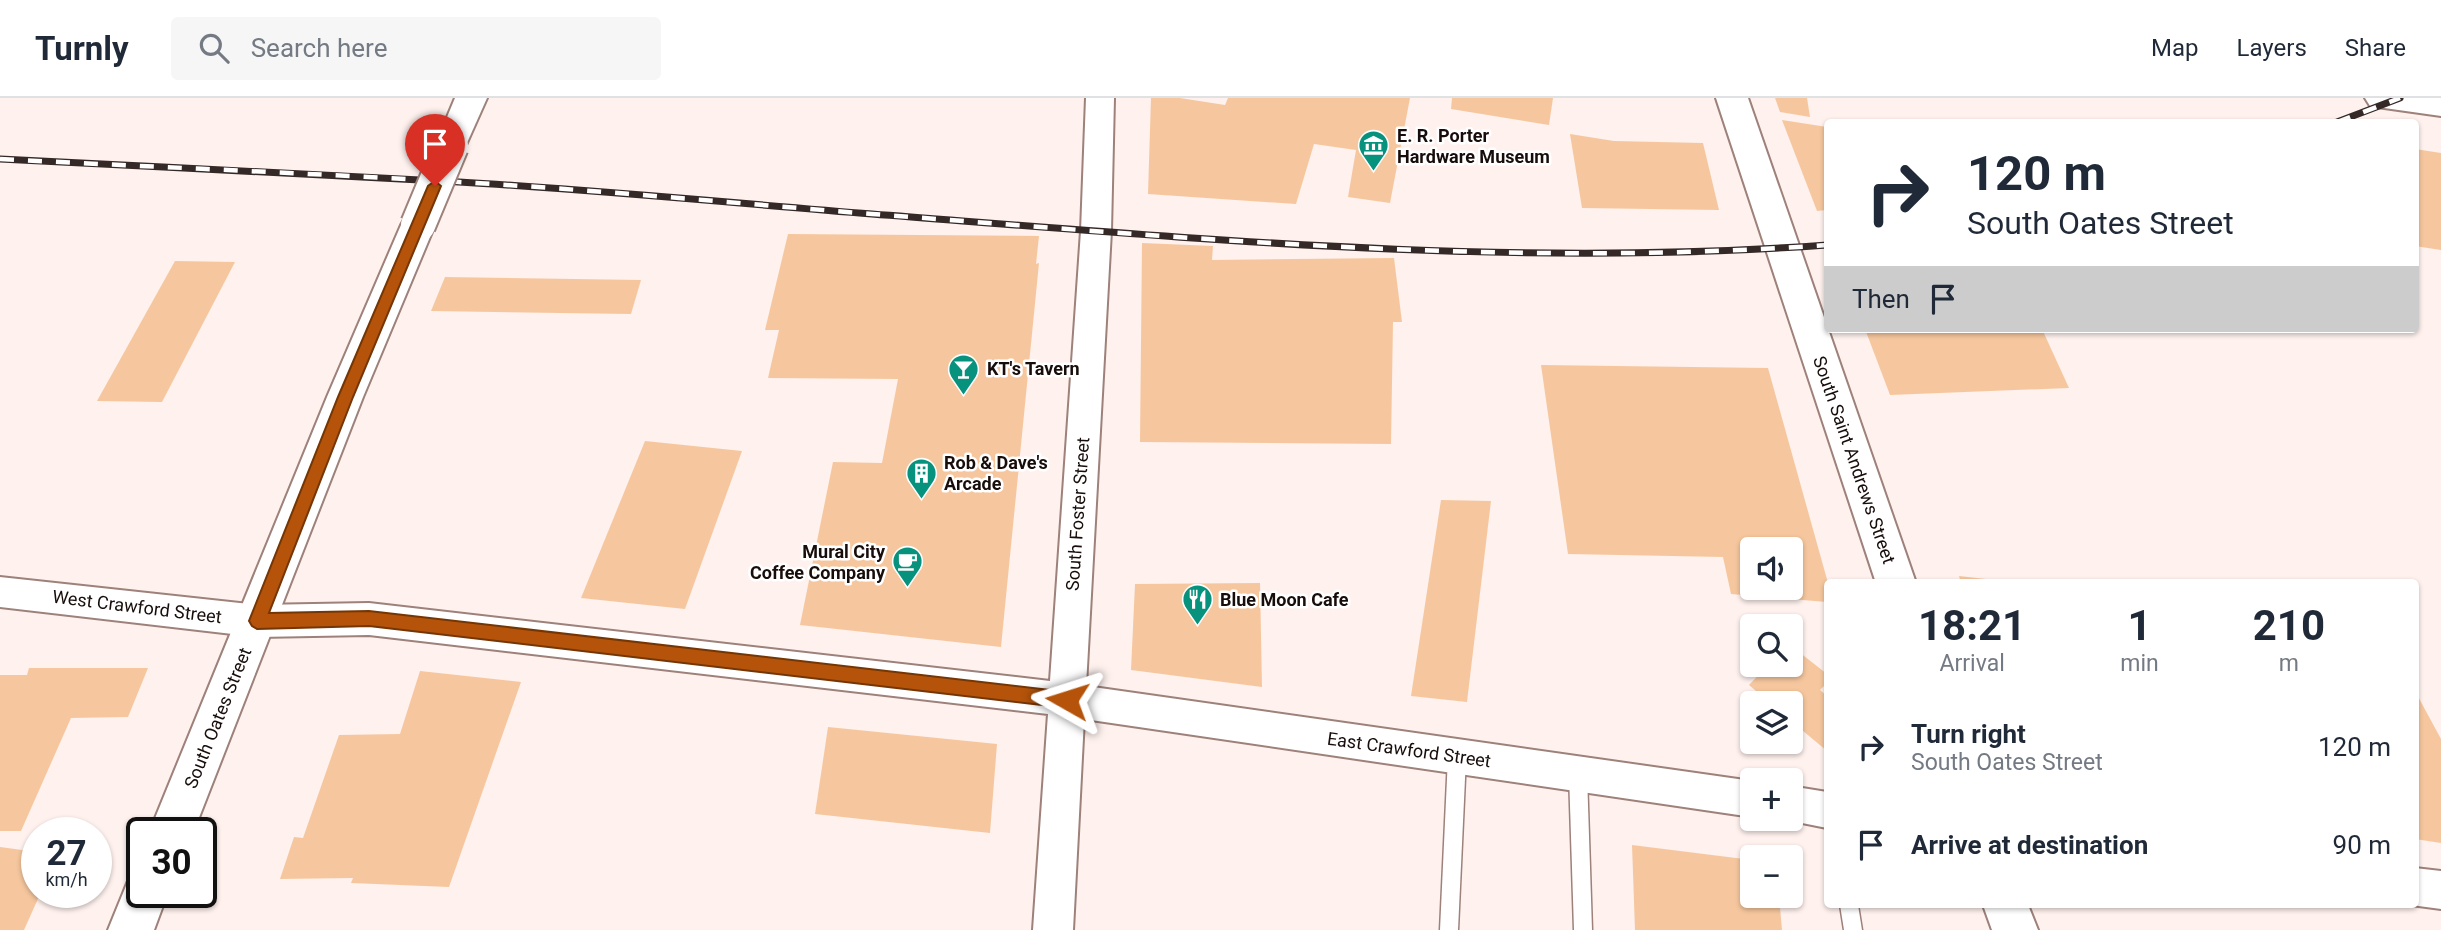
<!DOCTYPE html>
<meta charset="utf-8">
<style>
body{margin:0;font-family:Roboto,sans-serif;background:#f6f6f7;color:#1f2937;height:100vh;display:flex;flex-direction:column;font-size:26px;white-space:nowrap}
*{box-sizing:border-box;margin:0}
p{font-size:23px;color:#747a83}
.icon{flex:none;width:38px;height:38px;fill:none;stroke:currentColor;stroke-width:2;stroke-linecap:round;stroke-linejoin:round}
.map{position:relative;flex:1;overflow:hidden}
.drawer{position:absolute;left:1824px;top:481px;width:595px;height:329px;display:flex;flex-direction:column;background:#fff;border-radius:7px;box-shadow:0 2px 5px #0004}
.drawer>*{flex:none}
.top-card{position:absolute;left:1824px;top:21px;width:595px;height:214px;border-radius:7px;box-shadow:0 2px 5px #0004;background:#fff;color:#1f2937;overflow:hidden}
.tools{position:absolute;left:1740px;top:439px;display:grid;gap:14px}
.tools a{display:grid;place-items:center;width:63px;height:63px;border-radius:7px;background:#fff;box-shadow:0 2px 5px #0004;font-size:35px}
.speed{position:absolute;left:21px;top:719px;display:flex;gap:14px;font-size:35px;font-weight:700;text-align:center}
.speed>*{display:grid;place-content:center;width:91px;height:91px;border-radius:50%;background:#fff;box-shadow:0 2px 5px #0004;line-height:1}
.speed small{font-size:18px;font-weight:400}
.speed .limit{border:4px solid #111;border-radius:10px;background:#fff;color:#111}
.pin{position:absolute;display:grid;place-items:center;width:60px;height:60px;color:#fff;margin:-72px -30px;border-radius:50% 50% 50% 0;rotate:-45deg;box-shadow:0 0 7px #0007}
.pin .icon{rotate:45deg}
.me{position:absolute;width:77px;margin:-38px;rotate:276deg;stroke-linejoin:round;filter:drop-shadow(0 0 5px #0008)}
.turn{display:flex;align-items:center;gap:24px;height:147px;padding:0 28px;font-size:32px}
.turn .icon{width:91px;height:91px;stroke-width:2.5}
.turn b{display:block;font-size:49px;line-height:60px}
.then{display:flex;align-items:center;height:66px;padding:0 28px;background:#0003;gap:14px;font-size:26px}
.eta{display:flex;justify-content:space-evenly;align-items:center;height:119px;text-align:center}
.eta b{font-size:42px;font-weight:700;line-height:49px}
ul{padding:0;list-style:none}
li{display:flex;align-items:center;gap:21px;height:98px;padding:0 28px}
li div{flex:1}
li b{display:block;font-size:26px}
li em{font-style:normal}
header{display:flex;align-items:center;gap:42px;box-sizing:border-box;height:98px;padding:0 35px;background:#fff;border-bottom:2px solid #e0e1e3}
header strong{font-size:33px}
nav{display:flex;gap:38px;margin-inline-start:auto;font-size:24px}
.search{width:490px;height:63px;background:#f6f6f7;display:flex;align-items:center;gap:18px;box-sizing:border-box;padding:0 24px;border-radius:7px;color:#747a83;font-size:26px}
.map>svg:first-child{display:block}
</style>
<header>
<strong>Turnly</strong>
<div class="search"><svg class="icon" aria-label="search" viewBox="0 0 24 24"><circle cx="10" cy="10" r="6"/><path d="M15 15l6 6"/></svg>Search here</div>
<nav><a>Map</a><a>Layers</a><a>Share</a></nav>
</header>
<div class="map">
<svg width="2441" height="832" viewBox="0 0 2441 832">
<rect width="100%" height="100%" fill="#fef1ee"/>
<!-- building -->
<g fill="#f6c79e" fill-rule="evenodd">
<polygon points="1151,0 1180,0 1225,7 1228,0 1410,0 1390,105 1348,99 1356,52 1314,46 1296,106 1148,96"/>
<polygon points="1452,0 1553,0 1549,27 1451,11"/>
<polygon points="1775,0 1807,0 1810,19 1780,14"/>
<polygon points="1782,22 1827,29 1827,112 1817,113"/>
<polygon points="1570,36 1614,43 1703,45 1719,112 1582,110"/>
<polygon points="2415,51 2441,55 2441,152 2415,148"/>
<polygon points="788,136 1039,138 1036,166 1039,165 1001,549 800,527 833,364 882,365 898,281 768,280 779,232 765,232"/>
<polygon points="1142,145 1213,148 1212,162 1394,160 1402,224 1393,224 1391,346 1140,344"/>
<polygon points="175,163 235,164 162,304 97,303"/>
<polygon points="445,179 641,182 631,216 431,213"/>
<polygon points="1865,231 2042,231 2069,290 1890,297"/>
<path d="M1541 267 1768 270 1828 485 1827 504 1731 496 1723 459 1568 456ZM1752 452H1790V490H1752Z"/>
<polygon points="645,343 742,353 685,511 581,500"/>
<polygon points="1441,402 1491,403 1467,604 1411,598"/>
<polygon points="1959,478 2003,483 2003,485 1961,485"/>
<polygon points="1260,485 1262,589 1131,572 1135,486"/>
<polygon points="1790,547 1827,576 1827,585 1820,592 1827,598 1827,653 1790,622 1790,606 1771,606 1749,587 1768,567 1790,567"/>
<polygon points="29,570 148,570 128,619 71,620 21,733 0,733 0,577 27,577"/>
<polygon points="420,573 521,584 449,789 351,785 353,780 280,781 294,739 303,740 339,637 400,636"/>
<polygon points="2415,593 2441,641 2441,745 2415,741"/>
<polygon points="828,629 997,646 990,735 815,716"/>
<polygon points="1632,747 1752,762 1752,798 1779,798 1782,832 1635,832"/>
<polygon points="0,749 37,754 37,794 41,794 24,832 0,832"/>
</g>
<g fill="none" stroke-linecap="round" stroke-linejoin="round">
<defs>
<g id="lane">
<polygon points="1457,651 1463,653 1466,659 1458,832 1440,832 1448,659 1451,653"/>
<polygon points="1578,668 1584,670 1587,676 1592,832 1574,832 1569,676 1572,670"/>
<polygon points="1840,807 1858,807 1862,832 1844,832"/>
</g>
<g id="street">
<polygon points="1086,0 1114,0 1111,133 1086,588 1752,683 1752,719 1084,621 1073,832 1033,832 1048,616 369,537 258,539 0,509 0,479 258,507 369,505 1050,583 1081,133"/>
<polygon points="1790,688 1827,694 1827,730 1782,721 1790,721"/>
<polygon points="2415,770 2441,773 2441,811 2411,807 2415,807"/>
</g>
<g id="secondary">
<polygon points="1716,0 1748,0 1916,485 1876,485"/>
<polygon points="1983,807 2028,807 2038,832 1992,832"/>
</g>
<g id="primary">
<polygon points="455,0 487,0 462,56 451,60 440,56 435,48"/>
<polygon points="2365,0 2441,0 2441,18 2370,8"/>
<polygon points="418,114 430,118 435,127 363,299 193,735 149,735 327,299 401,127 406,118"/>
<polygon points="142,773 142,794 168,794 154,832 108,832 130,778"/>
</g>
</defs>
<!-- lane casing -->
<use href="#lane" stroke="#9d817a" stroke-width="3"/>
<!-- street casing -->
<use href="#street" stroke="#9d817a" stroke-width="4"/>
<!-- secondary casing -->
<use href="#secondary" stroke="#9d817a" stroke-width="4"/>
<!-- primary casing -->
<use href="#primary" stroke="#9d817a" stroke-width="4"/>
<!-- lane -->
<use href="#lane" fill="#fff" fill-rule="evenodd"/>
<!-- street -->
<use href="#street" fill="#fff" fill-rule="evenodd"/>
<!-- secondary -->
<use href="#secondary" fill="#fff" fill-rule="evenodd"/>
<!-- primary -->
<use href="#primary" fill="#fff" fill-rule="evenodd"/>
<defs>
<g id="rail">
<polyline points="2337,24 2400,0"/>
<path d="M0 61C153 69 306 75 459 84 597 92 734 105 872 116 1189 140 1509 170 1827 147"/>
</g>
</defs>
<!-- rail casing -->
<use href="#rail" stroke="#342927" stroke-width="7"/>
<!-- rail -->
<use href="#rail" stroke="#fff" stroke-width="4.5" stroke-dasharray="14" stroke-linecap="butt"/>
<defs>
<polyline id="primary-bridge" points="418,127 451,48"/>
</defs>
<!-- primary-bridge casing -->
<use href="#primary-bridge" stroke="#9d817a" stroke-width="38" stroke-linecap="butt"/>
<!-- primary-bridge -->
<use href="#primary-bridge" stroke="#fff" stroke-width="34"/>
</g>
<!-- route -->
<polygon fill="#b45309" stroke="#753606" stroke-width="2" points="435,83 441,88 353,299 269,515 369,513 1067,594 1073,596 1075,602 1073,607 1067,610 369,528 257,531 252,528 249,523 338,299 428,88"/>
<!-- icons -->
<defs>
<symbol id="museum-pin" viewBox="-11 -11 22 30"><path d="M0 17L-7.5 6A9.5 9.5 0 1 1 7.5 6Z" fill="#07927d" stroke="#fff"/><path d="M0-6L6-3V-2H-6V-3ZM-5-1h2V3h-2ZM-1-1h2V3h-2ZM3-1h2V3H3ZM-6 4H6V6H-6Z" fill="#fff"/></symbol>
<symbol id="bar-pin" viewBox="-11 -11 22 30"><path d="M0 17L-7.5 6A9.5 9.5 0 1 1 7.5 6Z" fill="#07927d" stroke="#fff"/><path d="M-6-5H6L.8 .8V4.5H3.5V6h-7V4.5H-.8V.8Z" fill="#fff"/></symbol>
<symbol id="building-pin" viewBox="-11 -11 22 30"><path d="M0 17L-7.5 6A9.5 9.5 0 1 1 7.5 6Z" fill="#07927d" stroke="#fff"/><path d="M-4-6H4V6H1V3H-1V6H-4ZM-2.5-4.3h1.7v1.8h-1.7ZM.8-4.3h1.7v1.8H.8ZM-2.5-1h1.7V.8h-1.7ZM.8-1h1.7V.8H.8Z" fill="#fff"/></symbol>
<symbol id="cafe-pin" viewBox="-11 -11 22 30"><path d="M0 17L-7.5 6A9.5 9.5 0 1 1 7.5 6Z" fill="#07927d" stroke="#fff"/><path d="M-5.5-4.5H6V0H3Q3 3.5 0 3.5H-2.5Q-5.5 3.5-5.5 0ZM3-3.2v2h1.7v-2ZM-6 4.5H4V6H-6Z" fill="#fff"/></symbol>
<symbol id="restaurant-pin" viewBox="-11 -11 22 30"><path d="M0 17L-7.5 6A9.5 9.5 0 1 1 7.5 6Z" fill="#07927d" stroke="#fff"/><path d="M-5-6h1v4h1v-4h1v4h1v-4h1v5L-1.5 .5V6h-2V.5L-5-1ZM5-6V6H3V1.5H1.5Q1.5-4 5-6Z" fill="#fff"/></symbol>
</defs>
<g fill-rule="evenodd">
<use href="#museum-pin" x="1356" y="30" width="35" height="47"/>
<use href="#bar-pin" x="946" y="254" width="35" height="47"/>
<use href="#building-pin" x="904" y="358" width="35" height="47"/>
<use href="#cafe-pin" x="890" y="446" width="35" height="47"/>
<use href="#restaurant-pin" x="1180" y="484" width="35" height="47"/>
</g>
<g text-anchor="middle" stroke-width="5" stroke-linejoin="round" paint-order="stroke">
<!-- poi labels -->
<g font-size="18" font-weight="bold" fill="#170d0b" stroke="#fff" text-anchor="start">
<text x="1397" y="44">E. R. Porter<tspan x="1397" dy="21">Hardware Museum</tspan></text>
<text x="987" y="277">KT's Tavern</text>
<text x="944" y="371">Rob &amp; Dave's<tspan x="944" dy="21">Arcade</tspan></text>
<text x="885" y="460" text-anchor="end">Mural City<tspan x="885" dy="21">Coffee Company</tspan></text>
<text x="1220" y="508">Blue Moon Cafe</text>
</g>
<!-- street labels -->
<g font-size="18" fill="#170d0b" stroke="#fff">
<text transform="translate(1854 362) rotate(71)" y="6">South Saint Andrews Street</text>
<text transform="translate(1078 416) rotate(-86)" y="6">South Foster Street</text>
<text transform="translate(137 509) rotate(7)" y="6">West Crawford Street</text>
<text transform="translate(218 620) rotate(-68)" y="6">South Oates Street</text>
<text transform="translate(1409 652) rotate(8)" y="6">East Crawford Street</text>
</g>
</g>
</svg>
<div class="tools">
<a><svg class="icon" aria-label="sound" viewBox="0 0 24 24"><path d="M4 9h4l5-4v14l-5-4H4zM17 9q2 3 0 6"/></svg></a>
<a><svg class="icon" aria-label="search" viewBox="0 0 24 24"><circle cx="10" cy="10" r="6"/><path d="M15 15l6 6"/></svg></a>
<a><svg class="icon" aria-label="layers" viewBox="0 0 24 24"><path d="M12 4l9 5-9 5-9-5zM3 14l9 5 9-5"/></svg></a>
<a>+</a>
<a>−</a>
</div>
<div class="speed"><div>27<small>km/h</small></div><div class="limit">30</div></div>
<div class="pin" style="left:435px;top:88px;background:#d93025"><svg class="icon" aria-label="arrive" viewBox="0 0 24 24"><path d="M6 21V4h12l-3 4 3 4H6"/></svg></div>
<svg class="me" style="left:1067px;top:602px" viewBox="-20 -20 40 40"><path d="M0-17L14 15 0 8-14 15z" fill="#b45309" stroke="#fff" stroke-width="4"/></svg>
<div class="top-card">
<div class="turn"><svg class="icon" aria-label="right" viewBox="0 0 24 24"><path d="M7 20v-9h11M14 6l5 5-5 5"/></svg><div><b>120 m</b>South Oates Street</div></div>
<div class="then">Then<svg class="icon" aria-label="arrive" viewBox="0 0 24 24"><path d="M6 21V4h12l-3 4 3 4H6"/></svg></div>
</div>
<section class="drawer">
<div class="eta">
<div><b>18:21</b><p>Arrival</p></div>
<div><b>1</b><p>min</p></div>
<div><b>210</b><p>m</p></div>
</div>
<ul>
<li><svg class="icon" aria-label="right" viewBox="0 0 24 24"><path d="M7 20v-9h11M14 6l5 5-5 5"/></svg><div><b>Turn right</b><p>South Oates Street</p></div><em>120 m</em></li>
<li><svg class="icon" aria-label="arrive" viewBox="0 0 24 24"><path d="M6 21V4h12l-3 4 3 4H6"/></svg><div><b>Arrive at destination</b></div><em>90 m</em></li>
</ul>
</section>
</div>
